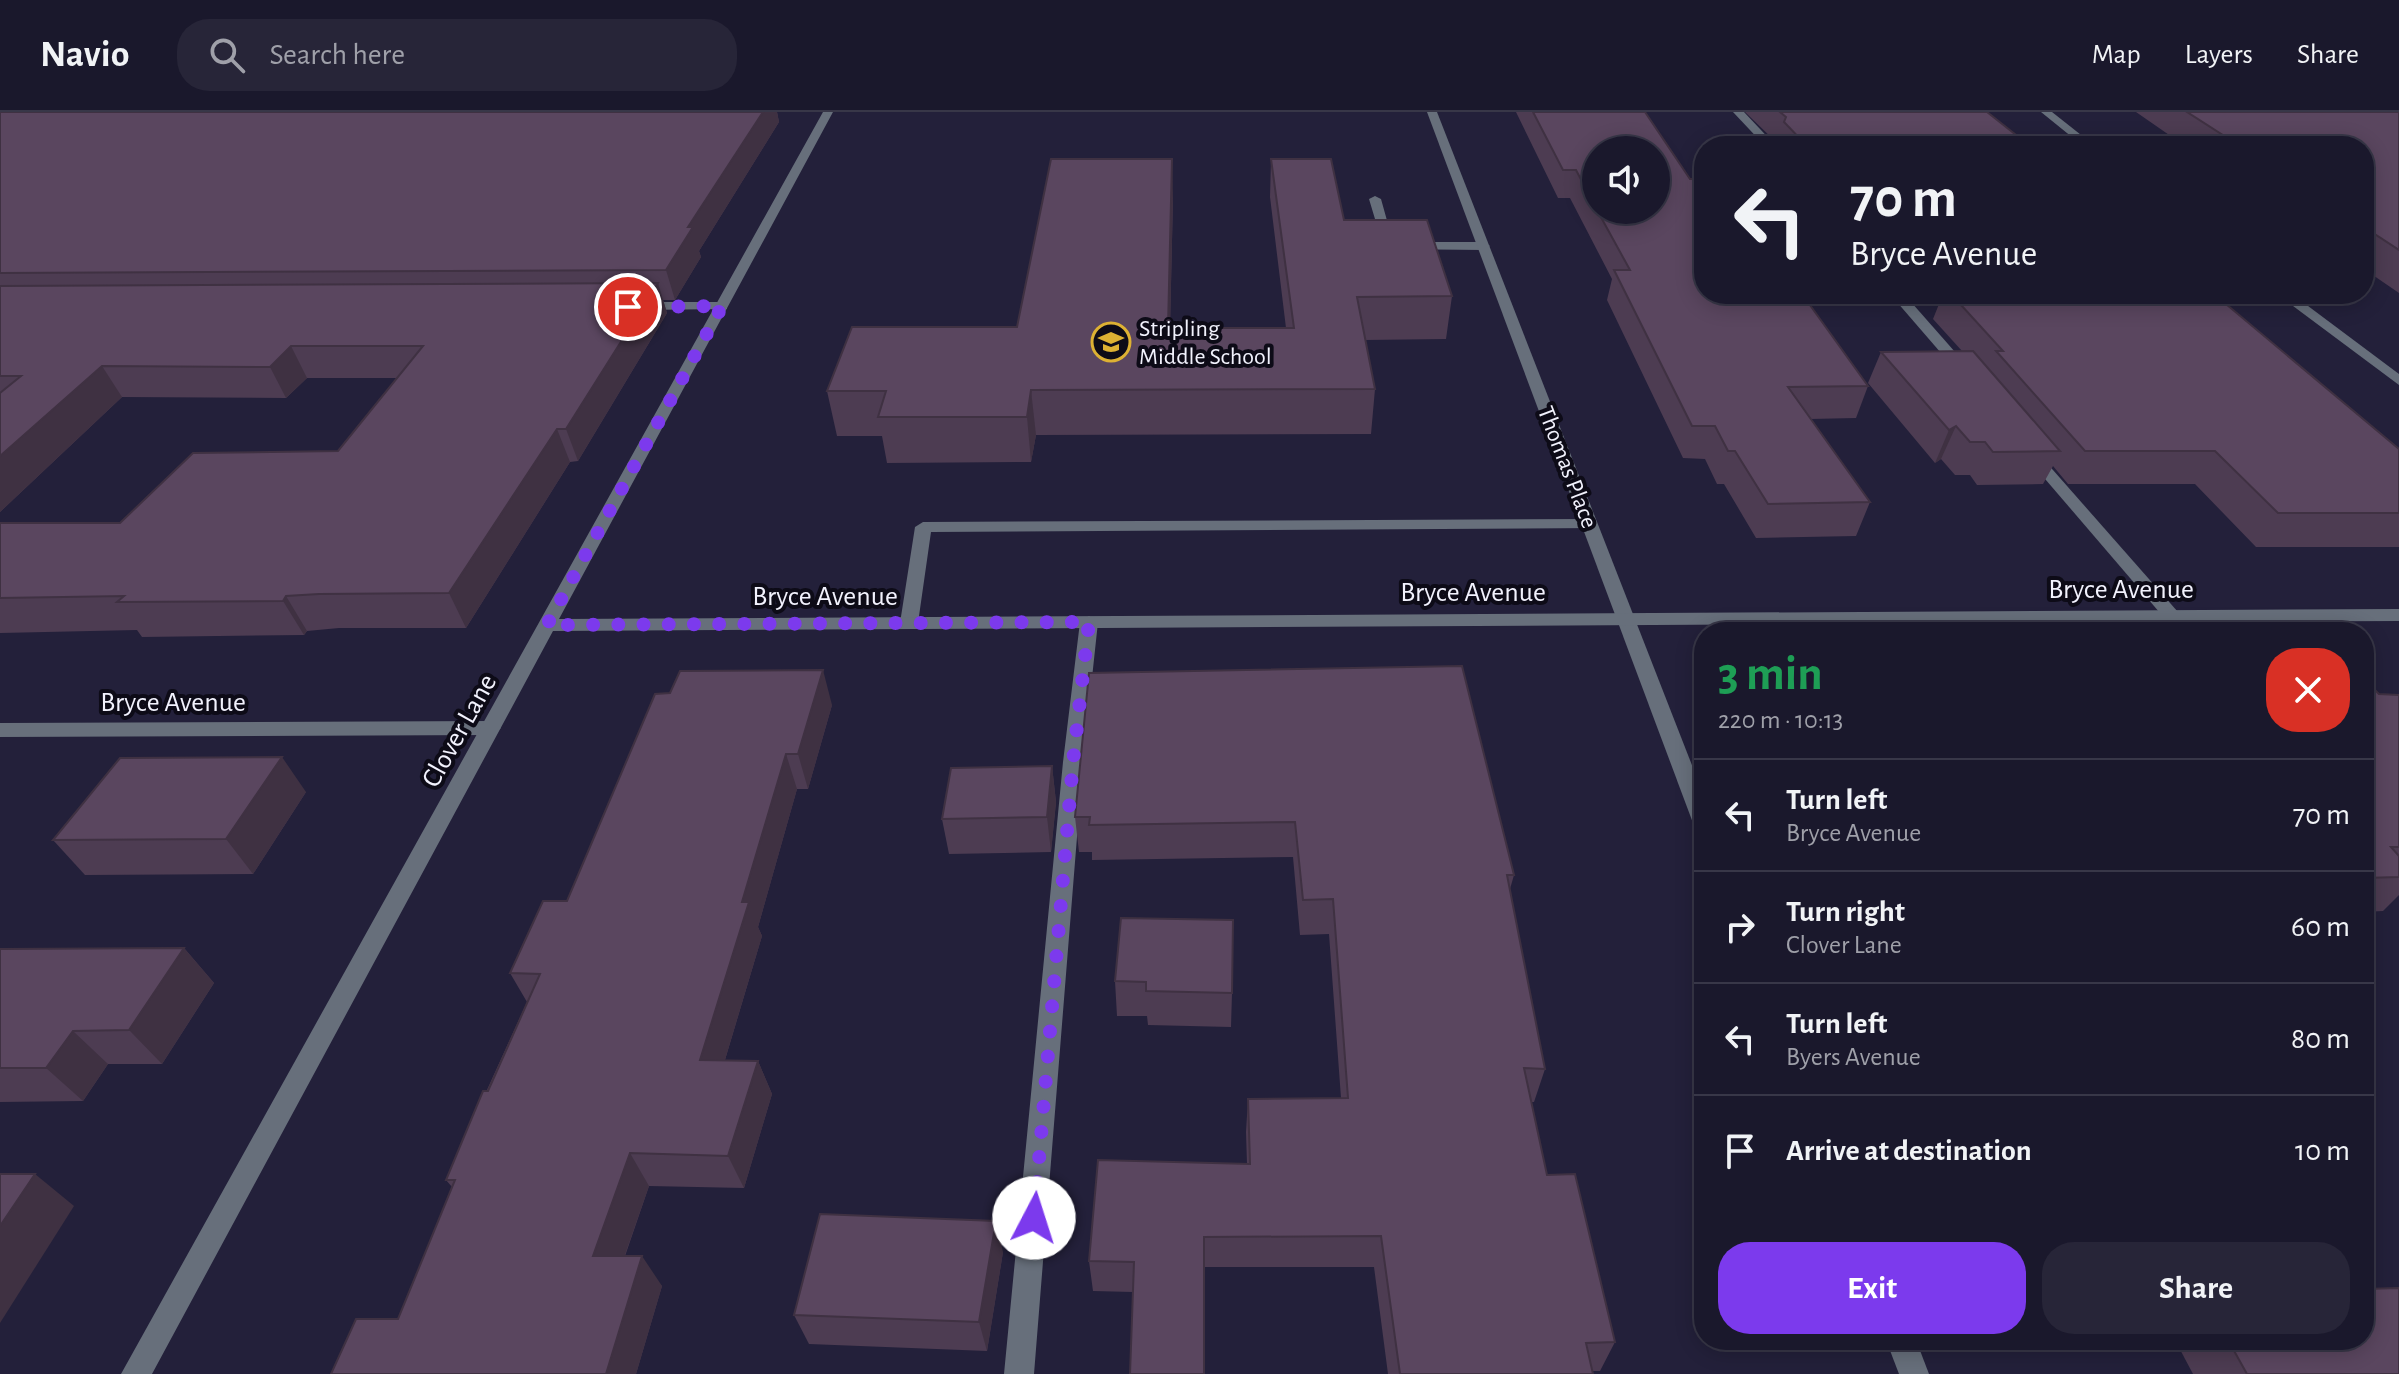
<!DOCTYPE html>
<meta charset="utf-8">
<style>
body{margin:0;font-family:"Alegreya Sans",sans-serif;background:#272538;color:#f1f3f6;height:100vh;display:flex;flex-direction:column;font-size:30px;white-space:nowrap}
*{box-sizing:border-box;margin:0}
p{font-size:26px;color:#9fa0a9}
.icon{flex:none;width:44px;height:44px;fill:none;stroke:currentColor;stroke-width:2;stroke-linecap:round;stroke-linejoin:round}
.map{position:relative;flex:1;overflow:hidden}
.drawer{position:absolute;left:1694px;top:510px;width:680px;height:728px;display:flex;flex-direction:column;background:#1a182c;border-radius:32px;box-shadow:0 4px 20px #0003,0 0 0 2px #383748}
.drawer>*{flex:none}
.hud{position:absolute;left:1694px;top:24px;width:680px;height:168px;border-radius:32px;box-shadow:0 4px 20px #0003,0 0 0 2px #383748;background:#1a182c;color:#f1f3f6;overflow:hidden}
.fabs{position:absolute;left:1582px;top:24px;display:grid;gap:16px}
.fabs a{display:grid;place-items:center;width:88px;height:88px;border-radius:50%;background:#1a182c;box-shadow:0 4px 20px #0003,0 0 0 2px #383748;font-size:40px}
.pin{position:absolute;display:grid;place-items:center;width:68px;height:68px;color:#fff;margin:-34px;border:4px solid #fff;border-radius:50%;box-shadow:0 2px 8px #0007}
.me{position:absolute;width:88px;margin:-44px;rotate:5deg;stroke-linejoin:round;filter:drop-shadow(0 0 6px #0008)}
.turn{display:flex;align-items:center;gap:28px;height:168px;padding:0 24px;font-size:36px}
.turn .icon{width:104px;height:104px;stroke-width:2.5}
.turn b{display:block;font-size:56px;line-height:68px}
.round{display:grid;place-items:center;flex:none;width:84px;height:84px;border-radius:32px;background:#272538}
.head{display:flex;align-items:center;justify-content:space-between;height:136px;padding:0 24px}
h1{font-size:48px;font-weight:600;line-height:60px;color:#1e9e55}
.primary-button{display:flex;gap:16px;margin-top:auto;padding:16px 24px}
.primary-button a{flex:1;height:92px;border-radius:32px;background:#7c3aed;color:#fff;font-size:32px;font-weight:600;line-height:92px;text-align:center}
.primary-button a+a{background:#272538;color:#f1f3f6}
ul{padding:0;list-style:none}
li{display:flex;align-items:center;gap:24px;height:112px;padding:0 24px;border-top:2px solid #383748}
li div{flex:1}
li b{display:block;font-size:30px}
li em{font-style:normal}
header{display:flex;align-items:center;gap:48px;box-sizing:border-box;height:112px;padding:0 40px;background:#1a182c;border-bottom:2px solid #383748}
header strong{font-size:38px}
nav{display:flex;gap:44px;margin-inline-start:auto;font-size:28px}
.search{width:560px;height:72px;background:#272538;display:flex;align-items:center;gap:20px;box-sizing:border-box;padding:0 28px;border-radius:32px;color:#9fa0a9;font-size:30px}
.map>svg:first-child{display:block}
</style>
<header>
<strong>Navio</strong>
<div class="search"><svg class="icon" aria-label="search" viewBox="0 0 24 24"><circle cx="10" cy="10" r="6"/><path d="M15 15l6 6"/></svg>Search here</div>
<nav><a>Map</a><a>Layers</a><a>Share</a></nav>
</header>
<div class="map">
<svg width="2399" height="1262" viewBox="0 0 2399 1262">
<rect width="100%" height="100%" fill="#23203a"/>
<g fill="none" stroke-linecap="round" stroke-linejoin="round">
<!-- service -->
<g fill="#676f7b" fill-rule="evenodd">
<polygon points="1733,0 1744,0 1776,34 1765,34"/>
<polygon points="1375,84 1381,87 1393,130 1484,130 1490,134 1484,138 1384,137 1369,87"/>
<polygon points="1890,182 1904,182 1970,257 1970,263 1960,263"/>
<polygon points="2033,339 2038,341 2178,500 2181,504 2178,508 2166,508 2028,347 2028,341"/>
<polygon points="1590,407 1596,408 1596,416 931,420 918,511 909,517 900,511 915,415 923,410"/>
<polygon points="1089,504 1098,510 1083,650 1034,1262 1004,1262 1063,650 1080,510"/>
</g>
<!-- minor -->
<g fill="#676f7b" fill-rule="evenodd">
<polygon points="1427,0 1437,0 1704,684 1704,719 1696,717 1693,711"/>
<polygon points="2041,0 2052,0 2095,34 2083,34"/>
<polygon points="2277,182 2292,182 2399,262 2399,273"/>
<polygon points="722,190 727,191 727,197 640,198 633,194 640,190"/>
<polygon points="491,609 501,616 491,623 0,625 0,611"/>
<polygon points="1886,1228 1916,1228 1929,1262 1899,1262"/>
</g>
<!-- tertiary -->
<polygon fill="#676f7b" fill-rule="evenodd" points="823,0 833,0 559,507 2399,497 2399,509 553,519 152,1262 121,1262"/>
</g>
<!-- wall -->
<g fill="#4d3c52" fill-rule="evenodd">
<polygon points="0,0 777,0 779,10 699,139 701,145 675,188 663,188 667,201 578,349 570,350 466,516 339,516 307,519 304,523 142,525 137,518 0,521 0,411 120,411 338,339 398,266 307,266 286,286 122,285 0,400"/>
<path d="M1516 0H1645L1704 182 1868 274 1856 306 1810 307 1870 390 1856 424 1756 426 1724 372H1717L1705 347 1683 346 1607 188 1612 167 1570 86H1558ZM1596 38 1656 98H1596Z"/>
<polygon points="1745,0 1987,0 2030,34 1777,34 1778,32"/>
<polygon points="2136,0 2399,0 2399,181 2364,157 2364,34 2185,34"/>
<polygon points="1271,47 1344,108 1452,184 1446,227 1365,228 1375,277 1371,322 1036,323 1031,350 887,351 882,324 837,324 827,279 1017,215 1173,86 1170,216 1286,216 1270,85"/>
<polygon points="1943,182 2214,182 2399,337 2399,435 2256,435 2195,372 2068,372 2053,354 2043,372 1977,373 1970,363 1955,363 1941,347 1935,351 1868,271 1881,240 1962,239 1933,207"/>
<polygon points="1089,561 1514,763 1510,777 1545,957 1534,990 1531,990 1547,1063 1615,1230 1600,1259 1592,1259 1593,1262 1388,1262 1374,1155 1204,1155 1133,1180 1093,1179 1089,1149 1247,1052 1246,1020 1248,987 1341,986 1329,822 1300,823 1293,745 1092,748 1092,740 1079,740 1075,705"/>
<polygon points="2364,567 2379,582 2399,583 2399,783 2383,799 2364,800"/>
<polygon points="832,593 808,677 797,677 758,815 762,824 725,948 758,949 772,982 744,1076 649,1074 625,1144 662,1174 636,1262 331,1262 398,1207 452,1075 446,1068 527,890 510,861 567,789"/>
<polygon points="1052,654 1056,690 1051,740 949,742 942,707"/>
<polygon points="306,680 253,762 85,763 53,728"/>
<polygon points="1121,806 1232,881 1231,915 1148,913 1147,904 1117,904 1115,869"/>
<polygon points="184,836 214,871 162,952 108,952 83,989 0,990 0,837"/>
<polygon points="1003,1140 987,1239 809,1232 794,1203"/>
<polygon points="2175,1228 2364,1228 2399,1262 2193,1262"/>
</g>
<!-- shaded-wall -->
<g fill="#3f3142">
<polygon points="763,0 777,0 779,10 699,139 701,145 675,188 666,158 688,115"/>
<polygon points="1172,47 1173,86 1169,260 1168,216"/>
<polygon points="658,171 667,201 578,349 566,317"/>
<polygon points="291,234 307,266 286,286 270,255"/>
<polygon points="102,254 122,285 0,400 0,344"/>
<polygon points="1031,278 1036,323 1031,350 1027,305"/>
<polygon points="1956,314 1941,347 1935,351 1949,318"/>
<polygon points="557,317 570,350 466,516 449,481"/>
<polygon points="286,484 307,519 304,523 283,489"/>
<polygon points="823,558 832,593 808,677 798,642"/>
<polygon points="786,642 797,677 758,815 762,824 715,981 700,948 742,790"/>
<polygon points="282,645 306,680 253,762 226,727"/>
<polygon points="1052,654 1056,690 1051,740 1047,705"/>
<polygon points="184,836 214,871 162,952 129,918"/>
<polygon points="73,919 108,952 83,989 46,956"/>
<polygon points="758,949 772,982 744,1076 728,1044"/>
<polygon points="630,1041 649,1074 614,1174 593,1144"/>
<polygon points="35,1062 74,1094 0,1211 0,1114"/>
<polygon points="996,1109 1003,1140 987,1239 979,1210"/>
<polygon points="642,1144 662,1174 636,1262 606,1262"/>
</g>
<!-- building -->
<g fill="#5a465f" stroke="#3f3142" stroke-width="2">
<polygon points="0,0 763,0 688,115 693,115 666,158 0,161"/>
<polygon points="1533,0 1645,0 1690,67 1699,67 1704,75 1704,182 1802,182 1868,274 1788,275 1870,390 1768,392 1735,339 1728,339 1715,314 1692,314 1614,158 1630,158 1597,98 1656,98 1656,38 1596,38 1596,96 1576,58 1563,58"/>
<polygon points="1780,0 1987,0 2030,34 1807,34 1784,10 1786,5"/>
<polygon points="2187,0 2399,0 2399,138 2364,115 2364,34 2240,34"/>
<polygon points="1051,47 1172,47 1168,216 1294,216 1271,47 1331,47 1344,108 1427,108 1452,184 1357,185 1375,277 1031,278 1027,305 878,305 886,279 827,279 852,215 1017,215"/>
<polygon points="658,171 566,317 557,317 449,481 319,482 286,484 283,489 117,490 124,484 0,486 0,411 120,411 193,341 338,339 423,234 291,234 270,255 102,254 0,344 0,281 21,264 0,264 0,174"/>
<polygon points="1951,182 2214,182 2399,337 2399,401 2278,401 2215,339 2085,339 1996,239 2003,239"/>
<polygon points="1973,239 2060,339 1993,340 1985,330 1970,330 1956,314 1949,318 1881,240"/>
<polygon points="1462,554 1514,763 1507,763 1545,957 1524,956 1547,1063 1575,1062 1615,1230 1586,1231 1593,1262 1400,1262 1381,1124 1204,1125 1204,1262 1130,1262 1134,1150 1089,1149 1098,1048 1250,1052 1248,987 1348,986 1333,787 1303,788 1295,710 1089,713 1090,705 1075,705 1089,561"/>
<polygon points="823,558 798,642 786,642 742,790 749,790 700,948 758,949 728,1044 630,1041 593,1144 642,1144 606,1262 331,1262 356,1207 398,1207 455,1068 446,1068 483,979 488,979 540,862 510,861 543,789 567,789 655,582 670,581 680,559"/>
<polygon points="2364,567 2379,582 2399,583 2399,735 2391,735 2399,744 2399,765 2364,766"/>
<polygon points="282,645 226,727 53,728 120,646"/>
<polygon points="1052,654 1047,705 942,707 951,656"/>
<polygon points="1121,806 1233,808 1232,881 1146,879 1146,870 1115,869"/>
<polygon points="184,836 129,918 73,919 46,956 0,956 0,837"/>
<polygon points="0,1062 35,1062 0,1114"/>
<polygon points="820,1102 996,1109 979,1210 794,1203"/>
<polygon points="2399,1176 2399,1262 2247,1262 2228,1228 2364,1228 2364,1177"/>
</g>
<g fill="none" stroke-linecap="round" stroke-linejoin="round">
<!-- route -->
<polyline stroke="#7c3aed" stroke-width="14" stroke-dasharray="0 25.2" points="628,195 722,194 547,513 1089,510 1073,650 1034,1106"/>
</g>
<!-- icons -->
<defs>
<symbol id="school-ring" viewBox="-11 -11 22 22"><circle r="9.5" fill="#0d0b17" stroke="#ddb133" stroke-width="1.5"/><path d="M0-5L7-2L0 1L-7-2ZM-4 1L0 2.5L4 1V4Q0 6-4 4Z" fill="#ddb133"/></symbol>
</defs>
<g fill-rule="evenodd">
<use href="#school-ring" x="1089" y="208" width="44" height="44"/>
</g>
<g text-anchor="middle" stroke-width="8" stroke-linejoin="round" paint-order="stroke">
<!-- far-poi labels -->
<g font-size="24" fill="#f2f2fd" stroke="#0d0b17" text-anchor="start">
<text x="1139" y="224">Stripling<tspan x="1139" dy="28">Middle School</tspan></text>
</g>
<!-- far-street labels -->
<g font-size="24" fill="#f2f2fd" stroke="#0d0b17">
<text transform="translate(1568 355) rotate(69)" y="8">Thomas Place</text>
</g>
<!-- street labels -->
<g font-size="28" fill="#f2f2fd" stroke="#0d0b17">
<text x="2121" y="486">Bryce Avenue</text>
<text x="1473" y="489">Bryce Avenue</text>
<text x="825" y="493">Bryce Avenue</text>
<text x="173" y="599">Bryce Avenue</text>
<text transform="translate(458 618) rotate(-61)" y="10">Clover Lane</text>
</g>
</g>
</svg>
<div class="fabs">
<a><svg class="icon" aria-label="sound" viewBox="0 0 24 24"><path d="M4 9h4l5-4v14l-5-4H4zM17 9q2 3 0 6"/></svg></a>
</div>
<div class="pin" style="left:628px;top:195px;background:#d93025"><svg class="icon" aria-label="arrive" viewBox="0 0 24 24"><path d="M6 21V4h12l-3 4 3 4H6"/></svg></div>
<svg class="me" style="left:1034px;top:1106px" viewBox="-20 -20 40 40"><circle r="19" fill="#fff"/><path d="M0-13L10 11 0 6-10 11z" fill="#7c3aed"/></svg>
<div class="hud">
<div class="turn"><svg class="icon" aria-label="left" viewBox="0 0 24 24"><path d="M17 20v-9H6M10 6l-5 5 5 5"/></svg><div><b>70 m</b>Bryce Avenue</div></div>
</div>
<section class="drawer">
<div class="head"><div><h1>3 min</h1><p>220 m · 10:13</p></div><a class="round" style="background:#d93025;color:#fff"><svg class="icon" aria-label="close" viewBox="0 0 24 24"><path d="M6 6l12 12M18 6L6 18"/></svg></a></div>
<ul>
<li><svg class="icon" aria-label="left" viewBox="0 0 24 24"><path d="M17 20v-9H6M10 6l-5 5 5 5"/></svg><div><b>Turn left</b><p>Bryce Avenue</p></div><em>70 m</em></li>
<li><svg class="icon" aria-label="right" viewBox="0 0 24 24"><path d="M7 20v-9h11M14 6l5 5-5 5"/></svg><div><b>Turn right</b><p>Clover Lane</p></div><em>60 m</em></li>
<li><svg class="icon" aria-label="left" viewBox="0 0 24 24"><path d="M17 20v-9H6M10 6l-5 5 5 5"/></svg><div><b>Turn left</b><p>Byers Avenue</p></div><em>80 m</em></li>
<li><svg class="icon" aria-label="arrive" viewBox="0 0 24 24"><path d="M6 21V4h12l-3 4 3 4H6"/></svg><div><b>Arrive at destination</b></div><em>10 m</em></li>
</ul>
<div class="primary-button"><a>Exit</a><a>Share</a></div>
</section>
</div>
